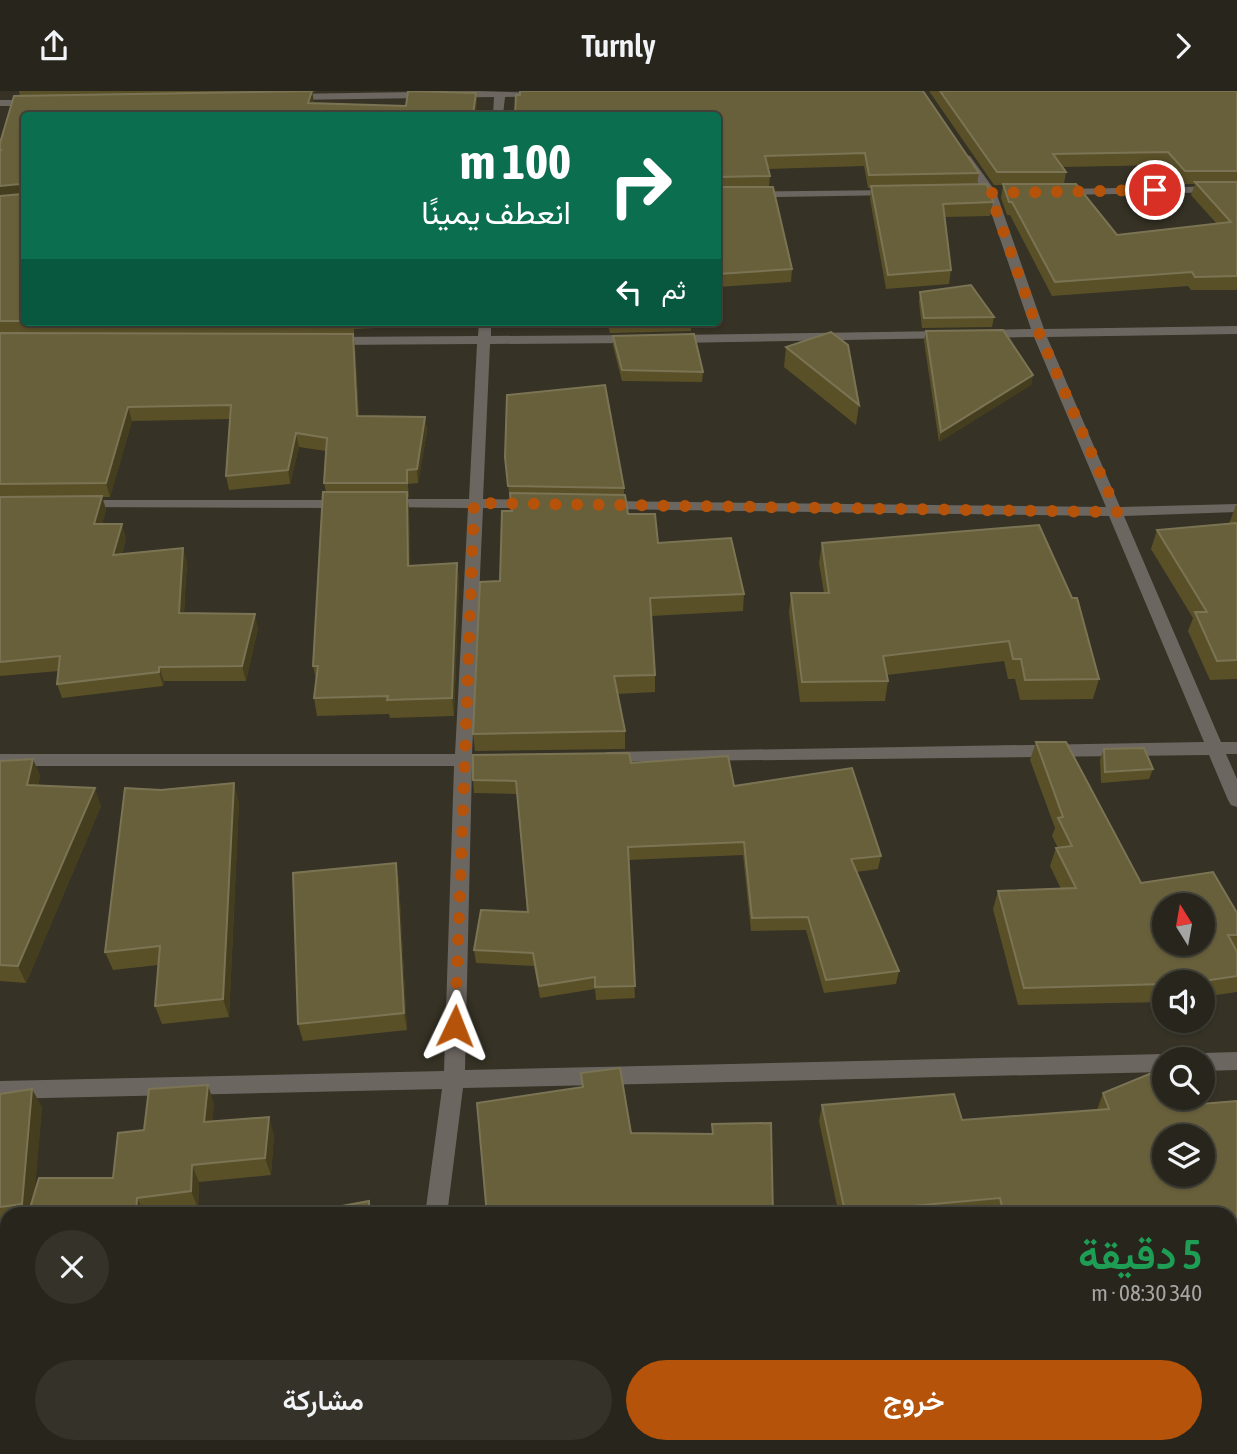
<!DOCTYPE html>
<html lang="ar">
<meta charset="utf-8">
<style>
body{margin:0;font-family:"Asap Condensed",Vazirmatn,sans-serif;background:#343229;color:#f1f3f6;direction:rtl;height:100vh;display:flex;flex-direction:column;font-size:26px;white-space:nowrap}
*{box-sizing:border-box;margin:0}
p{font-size:23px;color:#a5a5a3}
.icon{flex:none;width:38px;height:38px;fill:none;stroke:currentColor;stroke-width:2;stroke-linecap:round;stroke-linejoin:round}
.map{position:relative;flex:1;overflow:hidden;direction:ltr}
.drawer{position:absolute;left:0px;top:1116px;width:1237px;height:247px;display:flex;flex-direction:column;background:#28261c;border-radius:21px 21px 0 0;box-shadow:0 2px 5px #0004,0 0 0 2px #44433b;direction:rtl}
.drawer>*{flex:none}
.hud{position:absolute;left:21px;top:21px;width:700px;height:214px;border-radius:7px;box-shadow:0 2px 5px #0004,0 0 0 2px #44433b;direction:rtl;background:#0b6e4f;color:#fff;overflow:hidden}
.needle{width:46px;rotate:349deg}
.buttons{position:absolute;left:1152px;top:802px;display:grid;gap:14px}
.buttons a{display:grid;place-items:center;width:63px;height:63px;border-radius:50%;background:#28261c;box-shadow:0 2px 5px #0004,0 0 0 2px #44433b;font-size:35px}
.pin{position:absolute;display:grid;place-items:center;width:60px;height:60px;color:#fff;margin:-30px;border:4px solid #fff;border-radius:50%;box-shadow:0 2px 7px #0007}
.me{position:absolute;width:77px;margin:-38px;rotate:2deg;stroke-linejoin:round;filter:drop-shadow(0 0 5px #0008)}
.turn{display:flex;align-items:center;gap:24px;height:147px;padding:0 35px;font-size:32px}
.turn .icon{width:91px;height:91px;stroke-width:2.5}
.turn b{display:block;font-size:49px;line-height:60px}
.then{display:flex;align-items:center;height:66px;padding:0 35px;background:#0003;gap:14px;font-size:26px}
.round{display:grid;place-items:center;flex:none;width:74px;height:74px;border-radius:37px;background:#343229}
.overview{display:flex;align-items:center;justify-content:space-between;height:119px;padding:0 35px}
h1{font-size:42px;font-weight:600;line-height:52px;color:#1e9e55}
.button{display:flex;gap:14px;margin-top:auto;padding:14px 35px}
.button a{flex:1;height:80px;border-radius:42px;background:#b45309;color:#fff;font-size:28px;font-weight:600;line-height:80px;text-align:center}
.button a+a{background:#343229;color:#f1f3f6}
header{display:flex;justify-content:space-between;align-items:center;height:91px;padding:0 35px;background:#28261c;font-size:32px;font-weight:600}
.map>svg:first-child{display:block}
</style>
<header><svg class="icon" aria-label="forward" viewBox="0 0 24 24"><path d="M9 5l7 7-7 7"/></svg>Turnly<svg class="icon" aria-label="share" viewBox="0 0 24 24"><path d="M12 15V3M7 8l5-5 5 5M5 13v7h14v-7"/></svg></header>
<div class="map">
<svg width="1237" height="1363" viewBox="0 0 1237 1363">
<rect width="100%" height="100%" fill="#363225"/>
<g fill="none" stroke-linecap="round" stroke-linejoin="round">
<!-- minor -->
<g fill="#6c6661" fill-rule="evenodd">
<polygon points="477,0 547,2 542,5 505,6 503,24 493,24 494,6 290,9 285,6 290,3"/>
<polygon points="0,9 35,9 40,12 35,15 0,15"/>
<polygon points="966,64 970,65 996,101 1044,238 1237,235 1237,243 1047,246 1120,416 1237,413 1237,421 1124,425 1221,651 1237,651 1237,663 1226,663 1237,688 1237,716 1231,714 1228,709 1209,664 601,671 598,667 607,661 1204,651 1109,425 605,418 598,414 605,410 1106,416 1034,246 982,247 976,243 982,239 1031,238 984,101 961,67"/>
<polygon points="1237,95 1237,101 1059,104 1053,101 1059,98"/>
<polygon points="894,99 900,102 898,104 718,107 718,101"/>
<polygon points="479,231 491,231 491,245 635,244 641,248 635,252 490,253 483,408 532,409 539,413 532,417 483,417 472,663 495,663 504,669 495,675 472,675 465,979 1164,963 1172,968 1164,968 1164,981 463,997 447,1124 425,1124 442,998 0,1008 0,990 444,980 454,675 0,675 0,663 455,663 468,417 385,416 378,412 385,408 469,408 477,253 331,254 325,250 331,246 478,245"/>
<polygon points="947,240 953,244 952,247 674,252 668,248 674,244"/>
<polygon points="80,409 346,409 353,413 346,417 75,416 75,410"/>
<polygon points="1237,961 1237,979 1202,980 1202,968 1193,968 1202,962"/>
<polygon points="393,1356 417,1356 416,1363 392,1363"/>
</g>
</g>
<!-- wall -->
<g fill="#595028" fill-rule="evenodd">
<polygon points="19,0 318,0 312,1 314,13 406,15 476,2 477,14 24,24 24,231 422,231 422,235 354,238 354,243 353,243 355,256 359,325 425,326 427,340 418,392 408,393 409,406 407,406 409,419 410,475 457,472 459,489 454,625 390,627 389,623 317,625 314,607 316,589 313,575 326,401 324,392 326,360 299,356 290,393 229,399 226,385 230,328 132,330 110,406 102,406 106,419 102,433 126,447 122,463 187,471 184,522 258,537 246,590 164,590 163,595 62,607 57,593 59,580 0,585 0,52 20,5"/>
<polygon points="520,0 923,0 979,82 977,93 987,93 993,111 990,125 945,126 951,179 949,193 886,198 870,108 871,97 868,97 864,75 768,78 770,85 769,96 773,96 792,178 791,191 718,196 718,24 515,24 516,4 520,4"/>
<path d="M929 0H1237V199H1191L1188 195 1052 205 1010 124H1007L1001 107 1003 94H994ZM1164 74 1181 93H1195L1191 104 1217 133 1117 144 1064 93 1066 81 1063 76Z"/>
<polygon points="920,201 994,226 992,236 922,237 919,211"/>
<polygon points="607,231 691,231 691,240 610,242"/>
<polygon points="926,240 1033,284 1031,294 939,351 924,250"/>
<polygon points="613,245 703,281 702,291 622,290 613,255"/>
<polygon points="786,256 859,314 856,334 784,276"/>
<polygon points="505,366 624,397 624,404 628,423 658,452 744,503 743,520 651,525 655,584 655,601 617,603 625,640 625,658 475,660 473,643 500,490 511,420"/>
<polygon points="1236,414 1237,414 1237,588 1210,589 1188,540 1193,527 1151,458 1157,439 1229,433"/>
<polygon points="822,452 1099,588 1093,608 1020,609 1015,588 1008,588 1004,570 887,584 888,590 885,610 800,611 789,522 791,502 824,502 819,472"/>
<polygon points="1036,651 1141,792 1237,822 1237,901 1202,906 1202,891 1164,891 1164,911 1018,914 993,818 998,800 1061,798 1050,775 1056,757 1058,757 1052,745 1055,737 1030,669"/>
<polygon points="1104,658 1153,678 1149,688 1101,692 1100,668"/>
<polygon points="33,668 40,685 38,694 101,715 26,892 0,890 0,670"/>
<polygon points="631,672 734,695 881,765 878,778 856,781 899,880 896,893 824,902 806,839 751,840 743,764 628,769 635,907 596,909 595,898 540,907 534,875 476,872 474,859 527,821 517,703 474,702 473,689"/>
<polygon points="239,711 229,926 162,933 155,915 158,874 113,879 105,861"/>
<polygon points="396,772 399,790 407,939 303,950 298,933"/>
<polygon points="1103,1002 1201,1013 1237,1010 1237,1294 1231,1295 1237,1314 1237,1361 1192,1363 1190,1356 1230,1356 1230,1124 995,1124 994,1122 980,1124 839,1124 819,1030 822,1014 962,1029 1097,1019"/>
<polygon points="0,1003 42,1016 34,1103 113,1087 144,1039 214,1012 212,1031 274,1043 271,1084 199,1091 198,1117 145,1123 7,1124 7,1133 0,1134"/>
<polygon points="342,1356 342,1363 222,1363"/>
<polygon points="923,1356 980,1356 980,1357 977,1363 924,1363"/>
</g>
<!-- shaded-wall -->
<g fill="#443d1e">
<polygon points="312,0 314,12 310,24 308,12"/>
<polygon points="476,2 477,14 476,24 473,24"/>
<polygon points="20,93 24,105 0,109 0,95"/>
<polygon points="353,243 355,256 359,339 357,325"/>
<polygon points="1033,284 1031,294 939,351 941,341"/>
<polygon points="128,316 132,330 110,406 106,392"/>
<polygon points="425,326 427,340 418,392 417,378"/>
<polygon points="296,342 299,356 290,393 288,379"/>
<polygon points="407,401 409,419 411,493 408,475"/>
<polygon points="102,405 106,419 98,447 94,433"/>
<polygon points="122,433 126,447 117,478 113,464"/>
<polygon points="183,457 187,471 183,536 179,522"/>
<polygon points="457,472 459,489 454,625 452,607"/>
<polygon points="255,523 258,537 246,590 242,575"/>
<polygon points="159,576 164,590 163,595 159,581"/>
<polygon points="33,668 40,685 34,711 27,694"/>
<polygon points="234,692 239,711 229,926 223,908"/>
<polygon points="95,697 101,715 26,892 18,875"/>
<polygon points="396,772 399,790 407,939 404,922"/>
<polygon points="208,994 214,1012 211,1048 204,1031"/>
<polygon points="32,998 42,1016 33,1124 28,1124 22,1113"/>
<polygon points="269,1026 274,1043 271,1084 265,1067"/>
<polygon points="192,1074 199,1091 198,1117 191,1100"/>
<polygon points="137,1107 145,1123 136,1124"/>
<polygon points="7,1335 7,1356 17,1356 16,1363 1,1363"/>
<polygon points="337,1356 342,1356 342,1363 338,1363"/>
</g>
<!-- building -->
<g fill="#68603b" stroke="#7b7454" stroke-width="2" fill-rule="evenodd">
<polygon points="312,0 308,12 406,15 408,0 476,2 473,24 24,24 24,230 0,230 0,105 22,103 20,93 0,95 0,61 1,59 0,59 0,52 14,5"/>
<polygon points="520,0 923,0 979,82 869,84 865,62 765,65 770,85 718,86 718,24 515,24 516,4 520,4"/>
<polygon points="940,0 1237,0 1237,80 1185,80 1168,61 1053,63 1066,81 997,81"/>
<polygon points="718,90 719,96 773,96 792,178 718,183"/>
<polygon points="1195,91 1237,91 1237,185 1195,186 1192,181 1055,191 1012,111 1009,111 1003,93 1076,93 1117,144 1231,131"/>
<polygon points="987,93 993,111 943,113 951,179 888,184 871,95"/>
<polygon points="971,194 994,226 924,227 920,201"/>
<polygon points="1003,239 1033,284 941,341 926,240"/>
<polygon points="831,241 848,254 859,314 786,256"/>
<polygon points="0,242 353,243 357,325 425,326 417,378 407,379 407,392 324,392 327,347 296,342 288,379 226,385 231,314 128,316 106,392 0,393"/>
<polygon points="694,243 703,281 622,279 613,245"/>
<polygon points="605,294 624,397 508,395 505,366 507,304"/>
<polygon points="323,401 407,401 408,475 457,472 452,607 387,609 388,605 314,607 318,575 313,575"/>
<polygon points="510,402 625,404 628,423 655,423 658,452 731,447 744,503 650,507 655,584 614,585 625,640 473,643 480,491 500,490 502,420 512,420"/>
<polygon points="102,405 94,433 122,433 113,464 183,457 179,522 255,523 242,575 159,576 159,581 57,593 60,565 0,571 0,406"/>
<polygon points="1237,432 1237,569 1217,570 1195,521 1207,521 1157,439"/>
<polygon points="1039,434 1072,507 1077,507 1099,588 1025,589 1021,568 1013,568 1009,550 883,565 888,590 802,591 791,502 829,502 822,452"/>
<path d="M1036 651H1066L1141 792 1213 781 1237 822V844H1228L1237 861V885L1197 891H1164V893L1024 897 998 800 1076 797 1056 757 1072 755 1058 727 1063 726ZM1164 814H1202V852H1164Z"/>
<polygon points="1144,657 1153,678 1105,681 1104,658"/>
<polygon points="629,662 631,672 728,665 734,695 852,677 881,765 851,768 899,880 826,889 808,826 752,827 744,751 628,756 635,895 595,896 595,886 539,895 533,862 474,859 481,819 528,821 516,690 473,689 473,664"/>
<polygon points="33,668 27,694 95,697 18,875 0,874 0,670"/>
<polygon points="234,692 223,908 155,915 160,855 105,861 125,697 161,699"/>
<polygon points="396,772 404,922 298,933 293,782"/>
<polygon points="620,977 631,1042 713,1043 712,1033 771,1032 773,1124 487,1124 477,1012 583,996 581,982"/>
<path d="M1164 977V1006H1196L1201 1013 1237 1010V1283L1230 1284V1124H1004L1000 1107 845 1121 822 1014 954 1003 962 1029 1109 1018 1103 1002ZM1164 1045H1202V1083H1164Z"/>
<polygon points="208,994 204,1031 269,1026 265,1067 192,1074 191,1100 137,1107 136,1124 28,1124 39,1087 113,1087 118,1042 144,1039 149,998"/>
<polygon points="32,998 22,1113 0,1116 0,1003"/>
<polygon points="369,1110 369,1124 321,1124 320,1119"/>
<polygon points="7,1197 7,1335 0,1363 0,1220"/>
<polygon points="1230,1292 1237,1314 1237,1349 1230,1349"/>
<polygon points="222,1356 337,1356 337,1359 313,1363 222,1363"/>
<polygon points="462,1356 618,1356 618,1363 569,1363 569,1361 543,1363 462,1363"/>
<rect x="928" y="1356" width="52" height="1"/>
</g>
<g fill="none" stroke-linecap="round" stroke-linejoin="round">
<!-- route -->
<polyline stroke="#b45309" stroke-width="12" stroke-dasharray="0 21.6" points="455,935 474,412 1117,421 1039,242 990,102 1155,99"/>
</g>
</svg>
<div class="buttons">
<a><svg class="needle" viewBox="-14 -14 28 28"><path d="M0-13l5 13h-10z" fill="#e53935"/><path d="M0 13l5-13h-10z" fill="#a5a5a3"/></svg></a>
<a><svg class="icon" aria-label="sound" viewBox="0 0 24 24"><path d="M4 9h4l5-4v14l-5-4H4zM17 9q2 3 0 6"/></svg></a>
<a><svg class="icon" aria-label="search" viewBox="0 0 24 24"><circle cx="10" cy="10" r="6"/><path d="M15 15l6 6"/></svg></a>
<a><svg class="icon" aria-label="layers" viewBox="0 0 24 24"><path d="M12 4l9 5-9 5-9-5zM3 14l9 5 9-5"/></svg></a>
</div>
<div class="pin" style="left:1155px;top:99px;background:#d93025"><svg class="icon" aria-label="arrive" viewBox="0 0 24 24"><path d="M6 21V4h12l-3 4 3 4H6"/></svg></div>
<svg class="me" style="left:455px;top:935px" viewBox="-20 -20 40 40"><path d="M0-17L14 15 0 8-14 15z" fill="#b45309" stroke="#fff" stroke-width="4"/></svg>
<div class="hud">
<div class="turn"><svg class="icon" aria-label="right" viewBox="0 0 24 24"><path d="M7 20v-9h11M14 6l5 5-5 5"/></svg><div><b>100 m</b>انعطف يمينًا</div></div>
<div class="then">ثم<svg class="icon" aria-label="left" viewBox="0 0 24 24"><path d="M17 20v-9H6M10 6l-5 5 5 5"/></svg></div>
</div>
<section class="drawer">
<div class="overview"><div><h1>5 دقيقة</h1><p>340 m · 08:30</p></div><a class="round"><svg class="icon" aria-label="close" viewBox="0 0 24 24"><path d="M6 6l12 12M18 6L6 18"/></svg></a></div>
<div class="button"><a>خروج</a><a>مشاركة</a></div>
</section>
</div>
